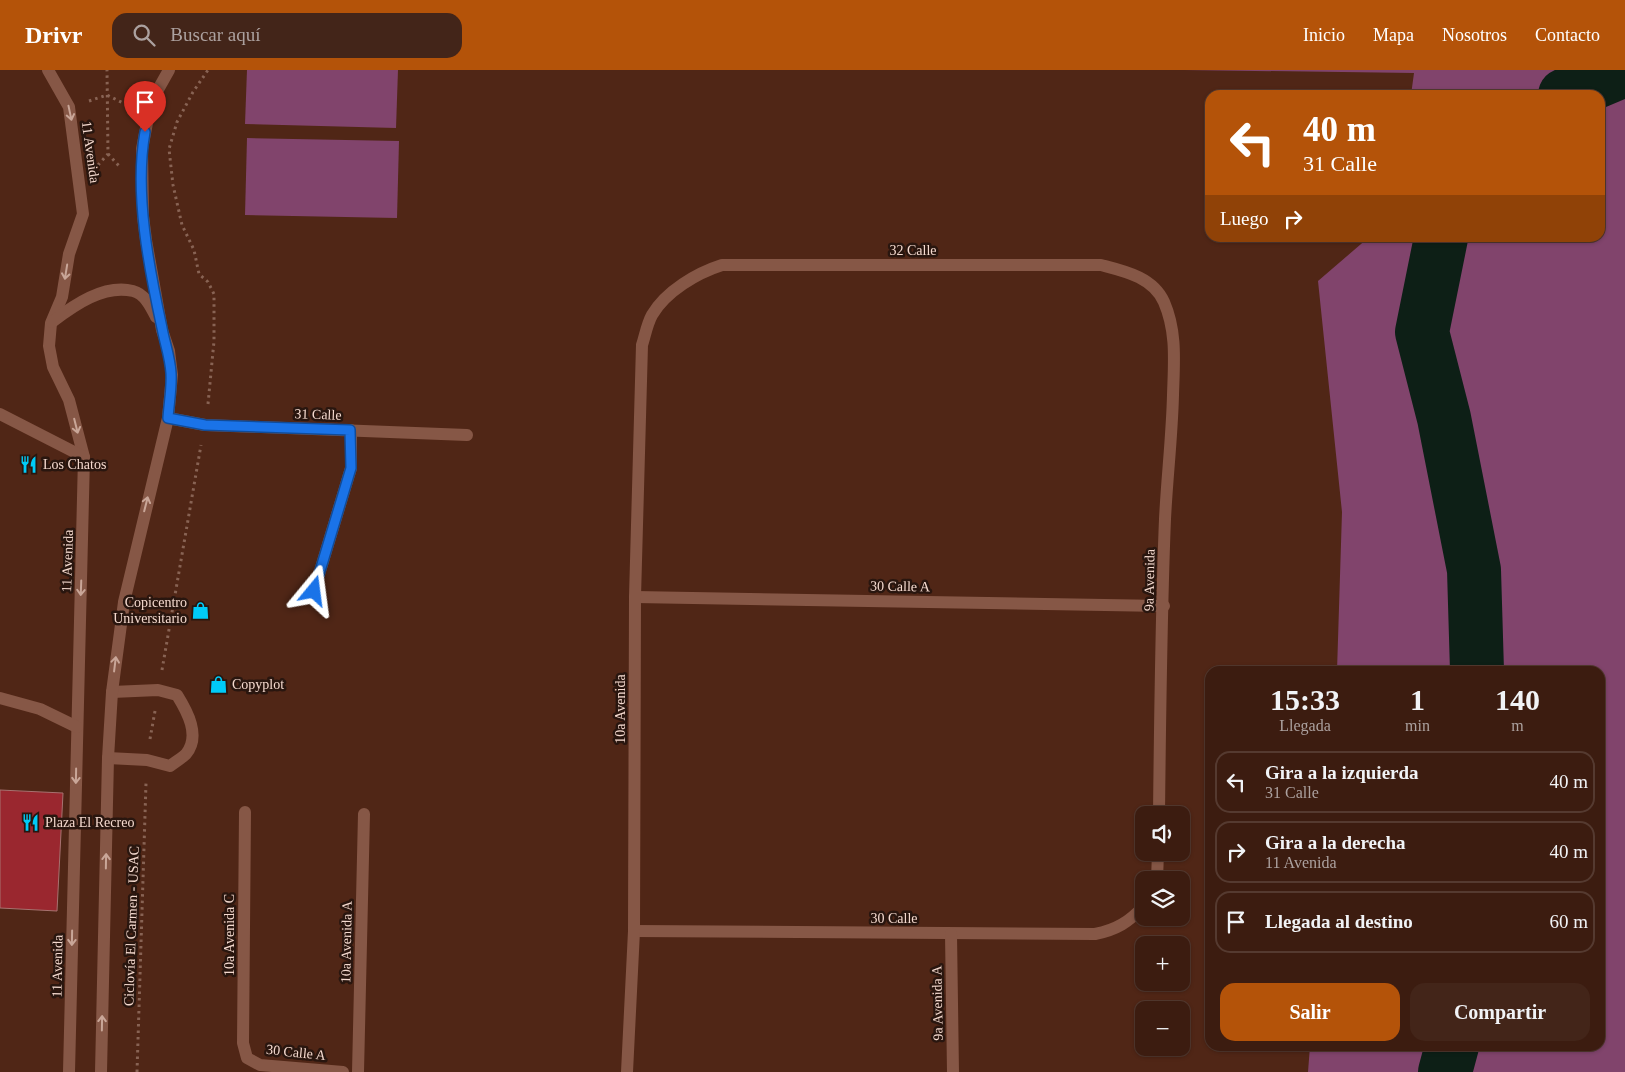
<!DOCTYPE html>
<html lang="es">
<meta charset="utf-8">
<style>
body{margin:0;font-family:Georgia,serif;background:#432519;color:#f1f3f6;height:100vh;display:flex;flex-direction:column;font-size:19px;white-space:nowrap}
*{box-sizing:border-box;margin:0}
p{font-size:16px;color:#aca19f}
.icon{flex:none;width:28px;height:28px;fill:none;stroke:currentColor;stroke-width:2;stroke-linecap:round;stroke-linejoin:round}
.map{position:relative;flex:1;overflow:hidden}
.side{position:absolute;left:1205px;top:596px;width:400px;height:385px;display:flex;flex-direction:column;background:#3c1c10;border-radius:15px;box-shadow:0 1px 4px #0004,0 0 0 1px #553a30}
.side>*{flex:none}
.banner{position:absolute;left:1205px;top:20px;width:400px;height:152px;border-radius:15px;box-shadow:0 1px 4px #0004,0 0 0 1px #553a30;background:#b45309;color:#fff;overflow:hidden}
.controls{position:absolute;left:1135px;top:736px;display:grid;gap:10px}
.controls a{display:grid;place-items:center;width:55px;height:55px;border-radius:10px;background:#3c1c10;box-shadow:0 1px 4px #0004,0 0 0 1px #553a30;font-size:25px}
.pin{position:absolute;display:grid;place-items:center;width:42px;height:42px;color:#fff;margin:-51px -21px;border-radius:50% 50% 50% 0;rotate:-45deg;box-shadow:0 0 5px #0007}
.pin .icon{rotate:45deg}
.me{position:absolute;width:55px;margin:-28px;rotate:16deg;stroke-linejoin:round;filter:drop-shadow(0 0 4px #0008)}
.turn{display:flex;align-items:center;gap:18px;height:105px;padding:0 15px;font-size:22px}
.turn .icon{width:65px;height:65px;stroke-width:2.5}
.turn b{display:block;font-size:35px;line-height:42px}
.then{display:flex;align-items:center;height:48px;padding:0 15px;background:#0003;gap:10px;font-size:19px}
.eta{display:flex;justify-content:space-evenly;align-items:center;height:85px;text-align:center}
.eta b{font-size:30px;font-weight:600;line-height:35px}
.button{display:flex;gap:10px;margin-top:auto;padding:10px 15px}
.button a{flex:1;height:58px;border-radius:15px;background:#b45309;color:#fff;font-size:20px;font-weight:600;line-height:58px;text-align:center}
.button a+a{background:#432519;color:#f1f3f6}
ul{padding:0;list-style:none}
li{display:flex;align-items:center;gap:15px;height:62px;margin:0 10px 8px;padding:0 5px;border:2px solid #553a30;border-radius:15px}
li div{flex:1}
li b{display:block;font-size:19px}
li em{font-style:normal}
header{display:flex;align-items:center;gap:30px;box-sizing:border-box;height:70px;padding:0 25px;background:#b45309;color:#fff}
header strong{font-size:24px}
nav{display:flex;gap:28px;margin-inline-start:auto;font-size:18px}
.search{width:350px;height:45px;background:#432519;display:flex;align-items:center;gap:12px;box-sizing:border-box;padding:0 18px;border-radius:15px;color:#aca19f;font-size:19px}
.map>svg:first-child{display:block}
</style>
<header>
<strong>Drivr</strong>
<div class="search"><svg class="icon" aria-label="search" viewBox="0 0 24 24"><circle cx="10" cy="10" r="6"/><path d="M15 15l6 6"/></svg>Buscar aquí</div>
<nav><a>Inicio</a><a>Mapa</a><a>Nosotros</a><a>Contacto</a></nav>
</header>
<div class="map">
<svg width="1625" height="1002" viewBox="0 0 1625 1002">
<rect width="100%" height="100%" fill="#502616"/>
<!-- green -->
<g fill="#81446c">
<polygon points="247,0 398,0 396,58 245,54"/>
<polygon points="1184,0 1625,0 1625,1002 1308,1002 1310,976 1600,976 1600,601 1337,601 1342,442 1318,211 1368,168 1600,168 1600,25 1411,25 1414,3"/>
<polygon points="247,68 399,71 397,148 245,145"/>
</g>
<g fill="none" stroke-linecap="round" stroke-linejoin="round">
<!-- river -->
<g stroke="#0d1f16" stroke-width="54">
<polyline points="1565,25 1624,0"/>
<polyline points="1441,168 1422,262 1444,348 1474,500 1477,601"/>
<polyline points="1445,1002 1452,976"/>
</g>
</g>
<!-- building -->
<polygon fill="#9a272f" stroke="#a77270" points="0,720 63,723 57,841 0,838"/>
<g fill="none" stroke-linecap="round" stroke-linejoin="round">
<!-- path -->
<g stroke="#886354" stroke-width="3" stroke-dasharray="2.5 4" stroke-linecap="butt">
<polyline points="89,31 107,25 129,36"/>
<polyline points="108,84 120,97"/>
<polyline points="98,95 108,84 107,0"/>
<polyline points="208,334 214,271 214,224 208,212 199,204 194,180 182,155 173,115 169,79 177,52 193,22 208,0"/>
<polyline points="162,600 201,375"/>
<polyline points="150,669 155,641"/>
<polyline points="137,1002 146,713"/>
</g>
<!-- minor -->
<g stroke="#865746" stroke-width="12">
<polyline points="48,0 69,37 83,144 69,184 62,227 51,253 49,276 53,297 69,330 84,387 69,1002"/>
<path d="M52 252C74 235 104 214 133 221 145 224 151 237 156 247"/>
<polyline points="0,344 84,387"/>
<polyline points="168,348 205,355 467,365"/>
<polyline points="314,521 351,398 351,360"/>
<polyline points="635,527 1164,536"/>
<polyline points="0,628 40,639 77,657"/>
<path d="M108 688 147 690 170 696C175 692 182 688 186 684 201 666 187 641 177 625L158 620 112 622"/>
<polyline points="245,742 243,973 247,988 260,995 343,1002"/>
<polyline points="1157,810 1158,782"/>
<path d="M634 861 1095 864C1116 860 1129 852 1144 836"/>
<polyline points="951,864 953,1002"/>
<polyline points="101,1002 108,688 112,622 124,532 168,348 172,305 169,281 162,260 146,170 143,146 142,79 151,32 169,0"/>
<polyline points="358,1002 364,744"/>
<path d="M627 1002 634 861 635 527 642 275C645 266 647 254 652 245 666 221 697 203 722 195H1101C1124 201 1153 207 1164 232 1177 262 1174 292 1173 325 1172 366 1167 408 1165 449 1161 548 1160 647 1159 745"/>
</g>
</g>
<!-- one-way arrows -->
<defs><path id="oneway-shaft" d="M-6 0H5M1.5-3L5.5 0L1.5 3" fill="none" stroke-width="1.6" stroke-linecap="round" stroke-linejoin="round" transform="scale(1.25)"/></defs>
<g stroke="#c9a698">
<use href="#oneway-shaft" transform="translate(70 43) rotate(78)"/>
<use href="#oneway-shaft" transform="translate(66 202) rotate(99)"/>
<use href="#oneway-shaft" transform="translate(76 356) rotate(76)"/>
<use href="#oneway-shaft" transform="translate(146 434) rotate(-76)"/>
<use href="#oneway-shaft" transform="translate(81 518) rotate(92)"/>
<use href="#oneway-shaft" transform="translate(115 594) rotate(-83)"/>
<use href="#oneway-shaft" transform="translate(76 706) rotate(91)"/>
<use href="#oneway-shaft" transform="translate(106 791) rotate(-89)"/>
<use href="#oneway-shaft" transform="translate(72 868) rotate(91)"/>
<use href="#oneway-shaft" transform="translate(102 953) rotate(-89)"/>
</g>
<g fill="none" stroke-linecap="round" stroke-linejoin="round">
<defs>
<path id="route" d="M145 62C134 123 149 198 162 258 165 274 170 287 171 303 172 317 169 333 168 348L205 355 350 360 351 398 314 521"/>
</defs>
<!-- route casing -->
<use href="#route" stroke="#114b97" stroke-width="12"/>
<!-- route -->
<use href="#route" stroke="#1a73e8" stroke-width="9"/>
</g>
<!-- icons -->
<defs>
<symbol id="restaurant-bare" viewBox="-9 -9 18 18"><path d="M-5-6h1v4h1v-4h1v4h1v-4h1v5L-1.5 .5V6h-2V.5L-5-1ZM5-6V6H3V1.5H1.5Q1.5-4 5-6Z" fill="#00cbf8" stroke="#29160f" stroke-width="2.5" paint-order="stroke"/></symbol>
<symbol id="shop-bare" viewBox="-9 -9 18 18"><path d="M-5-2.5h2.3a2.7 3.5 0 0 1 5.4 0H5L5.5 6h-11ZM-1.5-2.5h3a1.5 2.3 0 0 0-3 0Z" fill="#00cbf8" stroke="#29160f" stroke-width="2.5" paint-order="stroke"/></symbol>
</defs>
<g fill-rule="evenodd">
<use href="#restaurant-bare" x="16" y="382" width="25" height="25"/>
<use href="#shop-bare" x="188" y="528" width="25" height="25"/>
<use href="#shop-bare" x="206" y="602" width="25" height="25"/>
<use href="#restaurant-bare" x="18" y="740" width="25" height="25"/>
</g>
<g text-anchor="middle" stroke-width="5" stroke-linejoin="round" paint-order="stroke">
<!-- street labels -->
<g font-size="14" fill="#f5dacf" stroke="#29160f">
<text transform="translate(91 82) rotate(82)" y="5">11 Avenida</text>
<text x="913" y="185">32 Calle</text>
<text transform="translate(318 344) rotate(2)" y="5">31 Calle</text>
<text transform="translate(67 491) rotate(-88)" y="5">11 Avenida</text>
<text transform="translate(1149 510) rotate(-89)" y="5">9a Avenida</text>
<text transform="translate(900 516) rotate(1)" y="5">30 Calle A</text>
<text transform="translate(620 639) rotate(-90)" y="5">10a Avenida</text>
<text x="894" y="853">30 Calle</text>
<text transform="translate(131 856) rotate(-88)" y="5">Ciclovía El Carmen - USAC</text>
<text transform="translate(229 865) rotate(-90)" y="5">10a Avenida C</text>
<text transform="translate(346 872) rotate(-89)" y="5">10a Avenida A</text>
<text transform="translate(57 896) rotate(-89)" y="5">11 Avenida</text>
<text transform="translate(937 933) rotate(-91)" y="5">9a Avenida A</text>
<text transform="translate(296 982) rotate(6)" y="5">30 Calle A</text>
</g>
<!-- poi labels -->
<g font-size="14" fill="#f5dacf" stroke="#29160f" text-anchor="start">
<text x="43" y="399">Los Chatos</text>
<text x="187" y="537" text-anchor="end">Copicentro<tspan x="187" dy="16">Universitario</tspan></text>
<text x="232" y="619">Copyplot</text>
<text x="45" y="757">Plaza El Recreo</text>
</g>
</g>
</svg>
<div class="controls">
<a><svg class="icon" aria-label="sound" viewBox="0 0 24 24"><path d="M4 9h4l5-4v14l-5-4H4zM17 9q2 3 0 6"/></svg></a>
<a><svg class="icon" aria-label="layers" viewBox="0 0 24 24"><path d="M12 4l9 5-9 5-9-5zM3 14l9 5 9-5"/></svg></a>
<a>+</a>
<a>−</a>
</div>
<div class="pin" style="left:145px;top:62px;background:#d93025"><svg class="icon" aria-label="arrive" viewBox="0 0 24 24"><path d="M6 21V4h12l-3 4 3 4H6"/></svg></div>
<svg class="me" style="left:314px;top:521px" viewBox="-20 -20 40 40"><path d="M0-17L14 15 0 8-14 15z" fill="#1a73e8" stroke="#fff" stroke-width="4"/></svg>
<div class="banner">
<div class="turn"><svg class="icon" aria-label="left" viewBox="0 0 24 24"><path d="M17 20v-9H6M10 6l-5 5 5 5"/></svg><div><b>40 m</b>31 Calle</div></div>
<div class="then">Luego<svg class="icon" aria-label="right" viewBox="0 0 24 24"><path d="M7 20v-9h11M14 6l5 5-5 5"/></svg></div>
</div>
<section class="side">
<div class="eta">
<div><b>15:33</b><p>Llegada</p></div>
<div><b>1</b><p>min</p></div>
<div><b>140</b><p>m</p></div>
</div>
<ul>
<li><svg class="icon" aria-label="left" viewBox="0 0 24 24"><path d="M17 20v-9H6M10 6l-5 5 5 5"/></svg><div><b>Gira a la izquierda</b><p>31 Calle</p></div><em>40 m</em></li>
<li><svg class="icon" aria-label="right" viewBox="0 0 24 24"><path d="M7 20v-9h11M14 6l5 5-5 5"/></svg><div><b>Gira a la derecha</b><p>11 Avenida</p></div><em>40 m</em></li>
<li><svg class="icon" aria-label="arrive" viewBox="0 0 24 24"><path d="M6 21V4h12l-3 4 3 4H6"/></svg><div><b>Llegada al destino</b></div><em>60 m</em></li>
</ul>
<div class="button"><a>Salir</a><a>Compartir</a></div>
</section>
</div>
